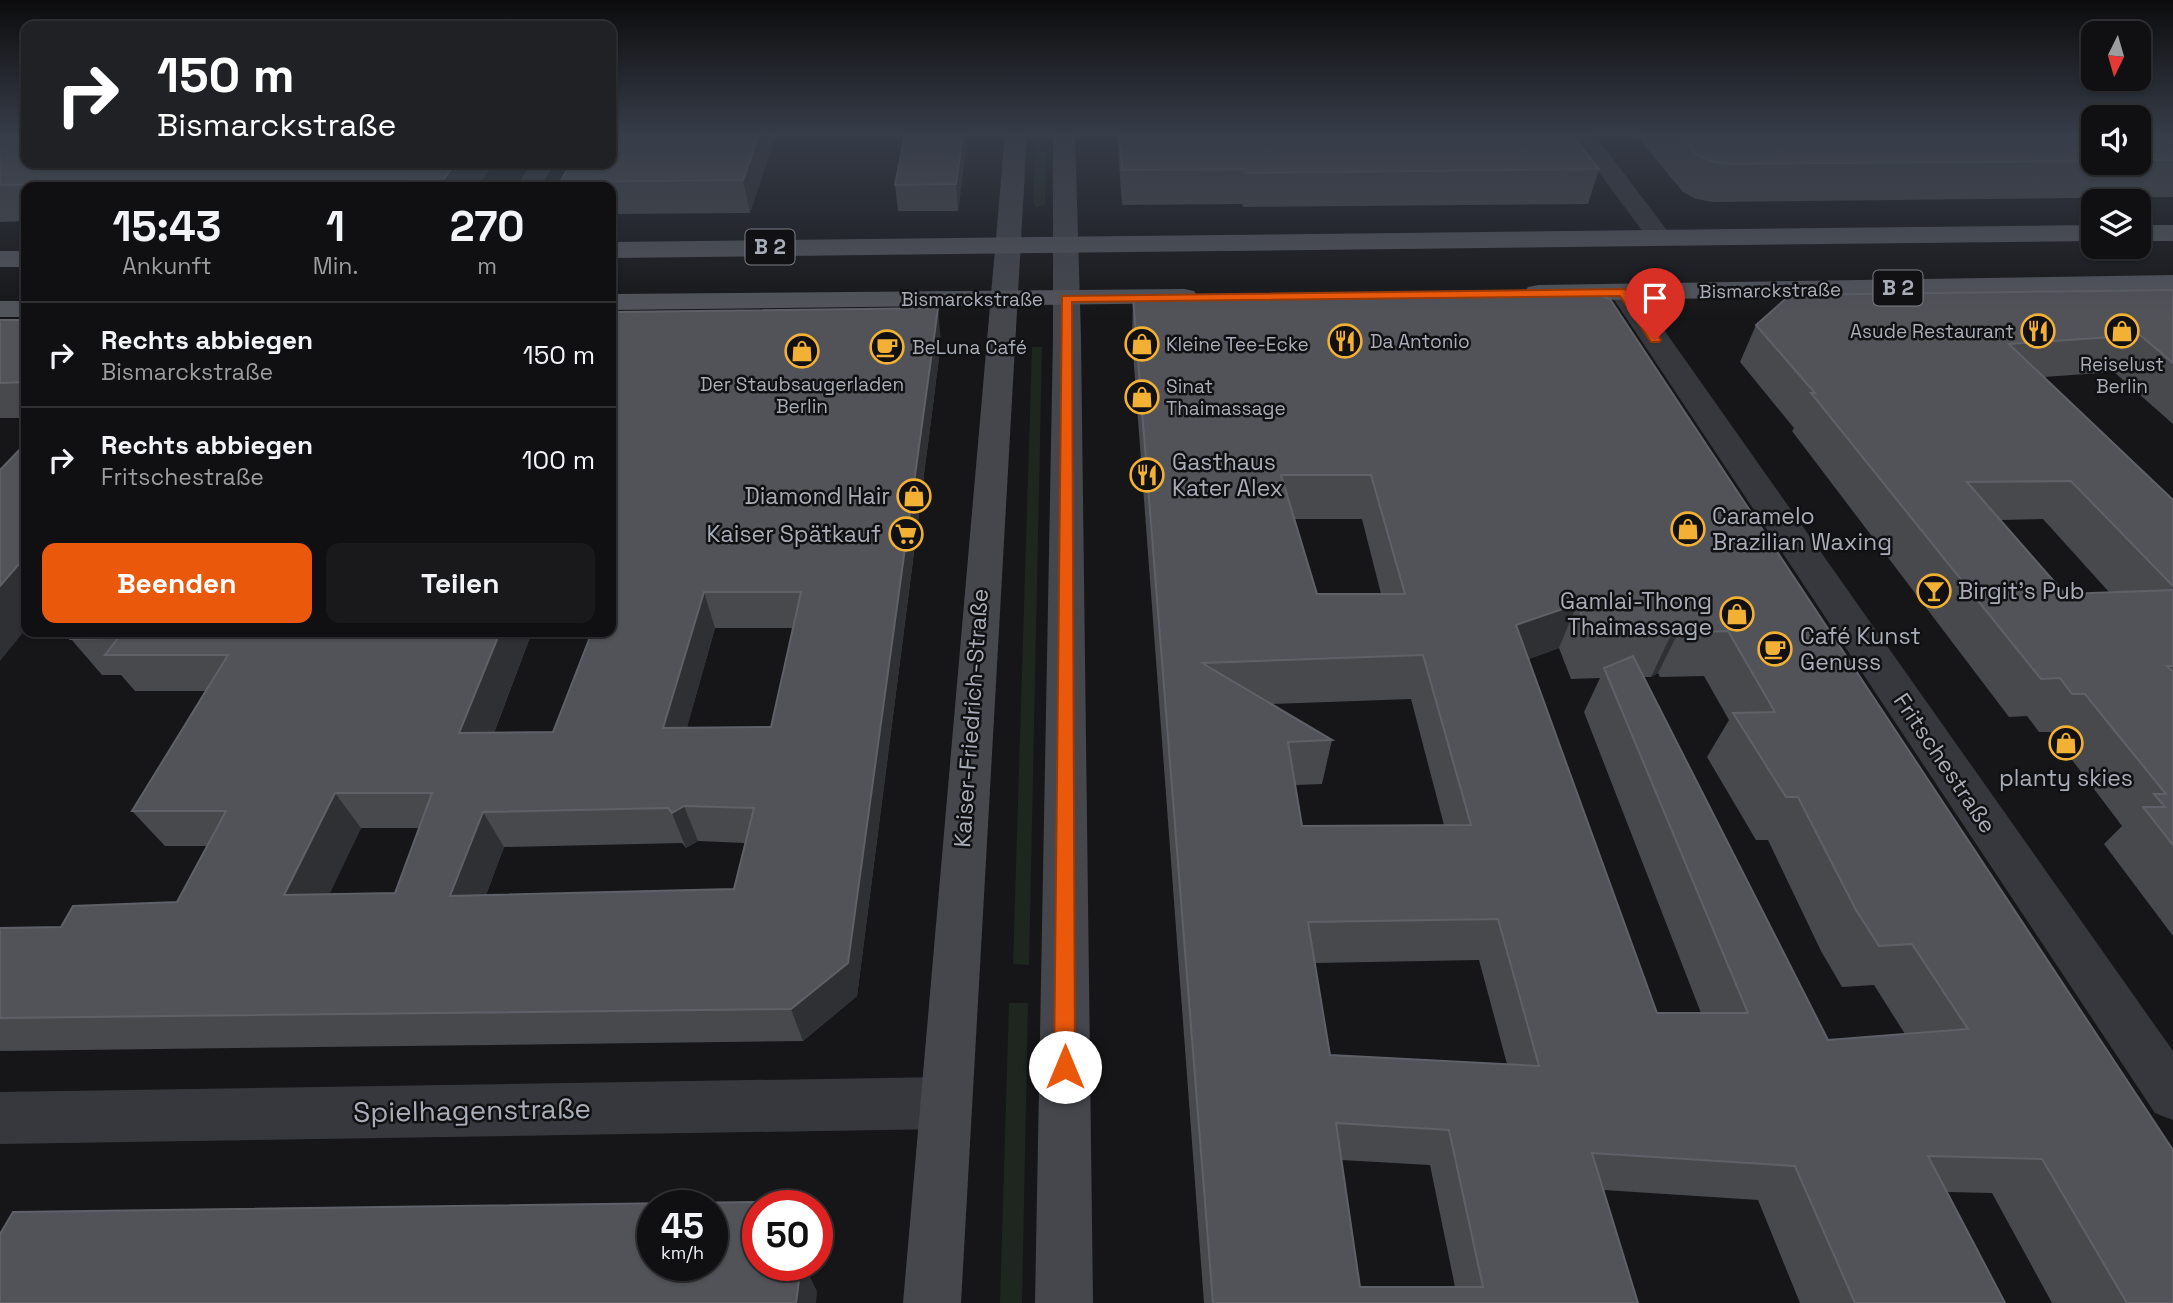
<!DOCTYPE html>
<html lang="de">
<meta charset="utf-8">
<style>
body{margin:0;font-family:"Space Grotesk",sans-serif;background:#19191b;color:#f1f3f6;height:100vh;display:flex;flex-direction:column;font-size:26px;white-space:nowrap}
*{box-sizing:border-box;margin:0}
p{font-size:23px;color:#9c9d9f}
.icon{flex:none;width:38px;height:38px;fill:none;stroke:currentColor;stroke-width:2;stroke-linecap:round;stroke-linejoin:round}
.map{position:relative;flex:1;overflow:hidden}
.side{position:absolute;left:21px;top:182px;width:595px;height:455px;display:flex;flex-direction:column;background:#101012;border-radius:14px;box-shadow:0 2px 5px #0004,0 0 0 2px #303032}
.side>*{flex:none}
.guide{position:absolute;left:21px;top:21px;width:595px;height:147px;border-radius:14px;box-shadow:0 2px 5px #0004,0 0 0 2px #303032;background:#202124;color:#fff;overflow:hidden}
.needle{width:46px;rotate:185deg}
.fabs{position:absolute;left:2081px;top:21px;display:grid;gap:14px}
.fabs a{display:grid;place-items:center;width:70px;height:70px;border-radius:14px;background:#101012;box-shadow:0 2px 5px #0004,0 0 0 2px #303032;font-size:35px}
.speed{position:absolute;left:637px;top:1190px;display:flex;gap:14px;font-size:35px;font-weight:700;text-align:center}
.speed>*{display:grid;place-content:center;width:91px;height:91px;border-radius:50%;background:#101012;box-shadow:0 2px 5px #0004,0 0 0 2px #303032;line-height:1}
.speed small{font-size:18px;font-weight:400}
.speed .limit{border:10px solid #d22;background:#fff;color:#111}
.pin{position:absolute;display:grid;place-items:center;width:60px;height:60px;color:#fff;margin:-72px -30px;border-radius:50% 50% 50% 0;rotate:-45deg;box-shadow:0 0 7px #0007}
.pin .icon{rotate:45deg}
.me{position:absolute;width:77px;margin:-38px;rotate:0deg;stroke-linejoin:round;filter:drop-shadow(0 0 5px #0008)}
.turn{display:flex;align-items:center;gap:24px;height:147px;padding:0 21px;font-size:32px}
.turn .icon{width:91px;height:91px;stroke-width:2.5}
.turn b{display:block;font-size:49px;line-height:60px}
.eta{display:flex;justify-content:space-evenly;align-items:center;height:119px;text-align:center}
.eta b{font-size:42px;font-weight:700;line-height:49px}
.button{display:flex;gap:14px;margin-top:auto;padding:14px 21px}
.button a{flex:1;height:80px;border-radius:14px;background:#ea580c;color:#fff;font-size:28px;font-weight:700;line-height:80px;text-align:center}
.button a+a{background:#19191b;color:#f1f3f6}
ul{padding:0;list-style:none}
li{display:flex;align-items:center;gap:21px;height:105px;padding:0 21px;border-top:2px solid #303032}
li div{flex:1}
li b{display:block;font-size:26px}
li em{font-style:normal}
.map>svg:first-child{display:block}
</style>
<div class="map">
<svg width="2173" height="1303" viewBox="0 0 2173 1303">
<rect width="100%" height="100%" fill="#161618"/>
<!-- green -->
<g fill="#1e261f">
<polygon points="1036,134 1046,134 1045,205 1037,207 1033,204"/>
<polygon points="1032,347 1042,347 1029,965 1013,964"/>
<polygon points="1009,1003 1028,1003 1022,1303 1000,1303"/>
</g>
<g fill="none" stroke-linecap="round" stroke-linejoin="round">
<!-- minor -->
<g fill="#37383d" fill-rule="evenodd">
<polygon points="1571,134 1594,134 1673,238 1669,243 1651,243"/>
<polygon points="531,163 555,163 540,187 516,187"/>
<polygon points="1623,284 1633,286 2173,1051 2173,1120 2155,1113 1609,292 1613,286"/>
<polygon points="944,1077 962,1085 970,1103 962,1121 944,1129 0,1144 0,1092"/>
</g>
<!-- secondary -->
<g fill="#45474d" fill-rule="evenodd">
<polygon points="1005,134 1027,134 961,1303 903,1303"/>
<polygon points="1053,134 1075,134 1081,337 1093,1303 1035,1303 1053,337"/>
</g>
<!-- primary -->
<g fill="#53555c" fill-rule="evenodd">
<polygon points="2093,225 2093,241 611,258 611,242"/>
<rect x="2138" y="225" width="35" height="16"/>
<rect x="0" y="251" width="26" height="16"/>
<polygon points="2173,275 2173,291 1538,301 1528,299 1524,293 1528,287 1538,285"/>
<polygon points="1184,289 1194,291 1198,297 1194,303 611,310 611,294"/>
<rect x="0" y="301" width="26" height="16"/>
</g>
</g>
<!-- wall -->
<g fill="#47494d" fill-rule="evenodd">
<polygon points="0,134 26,163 494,163 477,187 26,187 26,221 0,222"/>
<polygon points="611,134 776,134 750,213 611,214 611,187 562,187 560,182"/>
<polygon points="968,134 958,211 898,211 895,185"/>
<polygon points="1117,134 1574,134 1574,137 1599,169 1588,204 1243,207 1242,204 1122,205"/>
<polygon points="1635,134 2093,134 2093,163 2138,163 2138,134 2173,134 2173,197 1713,202 1696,199 1683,192"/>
<path d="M2173 290V424L2114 372 2044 377 2173 500V936L2104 844 2122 826 2051 732H2039L2027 716 2009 717 1792 431 1794 428 1740 362 1756 325ZM2043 519 2109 592 2065 594 2000 520Z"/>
<path d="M1588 292 2173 1303H2052L1992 1193 1947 1192 2005 1303H1800L1758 1200 1604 1190 1638 1303H1204L1132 339 1133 297ZM1294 519H1362L1381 594H1317ZM1559 648 1571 679 1600 678 1584 712 1701 1013H1657L1529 659ZM1658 673 1660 677 1704 676 1729 720 1707 757 1756 840H1768L1821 951 1842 987 1874 985 1905 1034 1828 1040 1644 677H1651ZM1411 699 1444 825 1302 826 1295 785 1322 784 1332 740 1272 704ZM1479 960 1507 1064 1330 1055 1315 963ZM1341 1160 1430 1165 1455 1287H1360Z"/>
<rect x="0" y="320" width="26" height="98"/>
<path d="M941 342 857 996 803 1041 0 1051V928L61 927 177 902 207 846H165L132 811 205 691H135L121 675H102L71 639 532 632 494 733 553 732ZM715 628H793L771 727H687ZM361 828H419L395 893 329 894ZM698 841 745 843 734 889 486 895 504 847 682 843 686 848Z"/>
</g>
<!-- shaded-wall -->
<g fill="#2f3033">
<polygon points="759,134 776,134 750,213 743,180"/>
<polygon points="963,134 968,134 958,211 956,184"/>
<polygon points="456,163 494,163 477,187 446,187 443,180"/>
<polygon points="938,308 941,342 857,996 803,1041 791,1009"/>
<polygon points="26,556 26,629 0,661 0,586"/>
<polygon points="704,592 715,628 677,763 663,728"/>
<polygon points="1577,604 1559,648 1501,669 1516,625"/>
<polygon points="1680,629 1658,673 1651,677 1672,633"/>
<polygon points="500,632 532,632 480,769 459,733"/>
<polygon points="335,793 361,828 313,929 284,895"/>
<polygon points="684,806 698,841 686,848 672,813"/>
<polygon points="483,812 504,847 473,930 450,896"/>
<polygon points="801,1265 804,1265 817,1291 816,1303 796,1303"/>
</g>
<!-- building -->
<g fill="#525359" stroke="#5f6168" stroke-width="2" fill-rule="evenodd">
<polygon points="0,134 26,134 26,163 456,163 443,180 0,185"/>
<polygon points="611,134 759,134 743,180 560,182 571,163 611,163"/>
<polygon points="905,134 963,134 956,184 895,185"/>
<polygon points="1120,134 1571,134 1599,169 1246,173 1245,169 1122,170"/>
<polygon points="1678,134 2093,134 2093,161 1727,164 1710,161 1696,154"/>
<rect x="2138" y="134" width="35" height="26"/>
<polygon points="2173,290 2173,363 2140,335 2009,344 2173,500 2173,586 2071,481 1967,482 2065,594 2173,590 2173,666 2167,666 2173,672 2173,845 2143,807 2165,807 2154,794 2166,794 2114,730 2085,694 2072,694 2060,678 2041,679 1811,393 1815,393 1756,325 1790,295"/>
<path d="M1588 292 1610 299 2173 1150V1303H2127L2042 1159 1928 1156 2005 1303H1855L1795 1166 1592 1153 1638 1303H1213L1133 297ZM1281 475H1371L1405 594H1317ZM1577 604 1590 635 1672 633 1680 629 1682 633 1728 631 1775 712 1733 713 1786 797H1798L1856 910 1879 946 1912 944 1968 1029 1828 1040 1633 656 1604 668 1748 1013H1657L1516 625ZM1423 655 1471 825 1302 826 1288 742 1332 740 1202 663ZM1498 919 1539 1066 1330 1055 1308 922ZM1336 1123 1449 1130 1483 1287H1360Z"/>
<path d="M938 308 848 963 791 1009 0 1018V928L61 927 73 906 177 902 226 811H132L228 655H105L118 638 71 639 76 632H500L459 733 553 732 592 632H611V312ZM704 592H801L771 727 663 728ZM335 793H432L395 893 284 895ZM684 806 754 808 734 889 450 896 483 812 668 808 672 813Z"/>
<polygon points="0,320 26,320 26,382 0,383"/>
<polygon points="26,443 26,556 0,586 0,470"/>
<path d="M755 1202 758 1206V1265H801L796 1303H0V1234L13 1212ZM653 1206H712V1265H653Z"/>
</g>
<!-- sky -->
<linearGradient id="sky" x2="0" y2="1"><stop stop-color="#0c0c0d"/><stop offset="0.42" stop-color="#363c48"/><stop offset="1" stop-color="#363c48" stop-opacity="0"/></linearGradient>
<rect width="2173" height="317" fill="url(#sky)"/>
<!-- route -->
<polygon fill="#ea580c" stroke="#983908" stroke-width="2" points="1623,289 1627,290 1661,340 1659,342 1651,342 1620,296 1072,302 1075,1067 1072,1074 1065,1077 1057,1074 1054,1067 1062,296"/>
<!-- icons -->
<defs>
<symbol id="restaurant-ring" viewBox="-11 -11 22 22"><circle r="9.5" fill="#111113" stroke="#f2b134" stroke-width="1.5"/><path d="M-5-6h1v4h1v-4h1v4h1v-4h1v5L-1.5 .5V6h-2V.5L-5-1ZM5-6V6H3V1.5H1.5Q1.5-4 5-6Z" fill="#f2b134"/></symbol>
<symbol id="shop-ring" viewBox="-11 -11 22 22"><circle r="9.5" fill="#111113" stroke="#f2b134" stroke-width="1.5"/><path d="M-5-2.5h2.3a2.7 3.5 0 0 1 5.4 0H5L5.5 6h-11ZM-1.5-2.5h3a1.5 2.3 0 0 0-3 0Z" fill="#f2b134"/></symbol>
<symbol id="cafe-ring" viewBox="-11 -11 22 22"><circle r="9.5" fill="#111113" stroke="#f2b134" stroke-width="1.5"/><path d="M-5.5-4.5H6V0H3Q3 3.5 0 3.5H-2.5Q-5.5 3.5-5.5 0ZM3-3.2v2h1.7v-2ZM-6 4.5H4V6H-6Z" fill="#f2b134"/></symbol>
<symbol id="supermarket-ring" viewBox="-11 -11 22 22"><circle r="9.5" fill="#111113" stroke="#f2b134" stroke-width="1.5"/><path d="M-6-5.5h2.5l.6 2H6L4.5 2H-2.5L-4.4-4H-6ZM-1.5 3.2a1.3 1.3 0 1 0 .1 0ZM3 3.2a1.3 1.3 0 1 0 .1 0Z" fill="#f2b134"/></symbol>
<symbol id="bar-ring" viewBox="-11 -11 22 22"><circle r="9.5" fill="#111113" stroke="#f2b134" stroke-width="1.5"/><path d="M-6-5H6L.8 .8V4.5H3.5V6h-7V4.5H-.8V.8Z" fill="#f2b134"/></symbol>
</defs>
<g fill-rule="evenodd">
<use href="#restaurant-ring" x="2019" y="312" width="38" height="38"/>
<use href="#shop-ring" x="2103" y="312" width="38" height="38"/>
<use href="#restaurant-ring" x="1326" y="322" width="38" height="38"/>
<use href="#shop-ring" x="1123" y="325" width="38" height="38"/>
<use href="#cafe-ring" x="868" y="328" width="38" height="38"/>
<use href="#shop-ring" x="783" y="332" width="38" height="38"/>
<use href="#shop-ring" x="1123" y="378" width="38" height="38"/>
<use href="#restaurant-ring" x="1128" y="456" width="38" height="38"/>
<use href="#shop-ring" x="895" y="477" width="38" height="38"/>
<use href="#shop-ring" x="1669" y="510" width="38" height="38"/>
<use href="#supermarket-ring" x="887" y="515" width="38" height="38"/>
<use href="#bar-ring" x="1915" y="572" width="38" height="38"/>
<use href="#shop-ring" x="1718" y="595" width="38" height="38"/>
<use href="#cafe-ring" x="1756" y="630" width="38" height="38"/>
<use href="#shop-ring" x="2047" y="724" width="38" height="38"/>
</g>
<g text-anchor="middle" stroke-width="5" stroke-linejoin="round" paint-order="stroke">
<!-- far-street labels -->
<g font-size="19" fill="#a8adb8" stroke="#111113">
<text transform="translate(1770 290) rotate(-1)" y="7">Bismarckstraße</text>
<text x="972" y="306">Bismarckstraße</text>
</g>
<!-- far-poi labels -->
<g font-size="19" fill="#a8adb8" stroke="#111113" text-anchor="start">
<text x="2014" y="338" text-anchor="end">Asude Restaurant</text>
<text x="1370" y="348">Da Antonio</text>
<text x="1166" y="351">Kleine Tee-Ecke</text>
<text x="912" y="354">BeLuna Café</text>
<text x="2122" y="371" text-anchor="middle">Reiselust<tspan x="2122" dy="22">Berlin</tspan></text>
<text x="802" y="391" text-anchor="middle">Der Staubsaugerladen<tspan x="802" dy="22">Berlin</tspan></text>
<text x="1166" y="393">Sinat<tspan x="1166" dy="22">Thaimassage</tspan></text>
</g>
<!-- shield labels -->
<g fill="#111113" stroke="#7b7e86" stroke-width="2">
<rect x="745.5" y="229.5" width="49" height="35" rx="5"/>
<rect x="1873.5" y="270.5" width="49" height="35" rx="5"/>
</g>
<g font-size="21" font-weight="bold" fill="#a8adb8">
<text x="770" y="254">B 2</text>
<text x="1898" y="295">B 2</text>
</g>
<!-- poi labels -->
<g font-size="23" fill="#a8adb8" stroke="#111113" text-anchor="start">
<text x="1172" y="470">Gasthaus<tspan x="1172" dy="26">Kater Alex</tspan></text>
<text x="890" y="504" text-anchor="end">Diamond Hair</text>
<text x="1712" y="524">Caramelo<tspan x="1712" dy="26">Brazilian Waxing</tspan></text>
<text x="881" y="542" text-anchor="end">Kaiser Spätkauf</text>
<text x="1958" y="599">Birgit's Pub</text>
<text x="1712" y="609" text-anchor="end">Gamlai-Thong<tspan x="1712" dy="26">Thaimassage</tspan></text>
<text x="1800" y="644">Café Kunst<tspan x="1800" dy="26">Genuss</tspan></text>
<text x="2066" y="786" text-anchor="middle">planty skies</text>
</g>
<!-- street labels -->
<g font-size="23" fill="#a8adb8" stroke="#111113">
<text transform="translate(971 718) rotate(-86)" y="8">Kaiser-Friedrich-Straße</text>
<text transform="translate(1945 763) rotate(56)" y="8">Fritschestraße</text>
</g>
<!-- near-street labels -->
<g font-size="28" fill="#a8adb8" stroke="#111113">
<text transform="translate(472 1110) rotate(-1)" y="10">Spielhagenstraße</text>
</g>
</g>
</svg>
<div class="fabs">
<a><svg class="needle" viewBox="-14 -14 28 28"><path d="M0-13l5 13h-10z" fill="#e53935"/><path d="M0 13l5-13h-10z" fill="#9c9d9f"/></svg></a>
<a><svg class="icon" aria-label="sound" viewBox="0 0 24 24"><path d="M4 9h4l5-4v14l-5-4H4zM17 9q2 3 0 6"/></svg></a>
<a><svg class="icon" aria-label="layers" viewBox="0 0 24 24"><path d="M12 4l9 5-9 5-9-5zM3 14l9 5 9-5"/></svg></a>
</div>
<div class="speed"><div>45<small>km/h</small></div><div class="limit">50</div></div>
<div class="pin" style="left:1655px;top:340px;background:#d93025"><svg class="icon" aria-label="arrive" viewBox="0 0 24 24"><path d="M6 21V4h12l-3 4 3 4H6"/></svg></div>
<svg class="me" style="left:1065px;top:1067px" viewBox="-20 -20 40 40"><circle r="19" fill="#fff"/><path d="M0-13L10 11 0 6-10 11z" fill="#ea580c"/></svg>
<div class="guide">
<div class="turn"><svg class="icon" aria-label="right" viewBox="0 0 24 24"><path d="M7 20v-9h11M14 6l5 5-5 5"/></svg><div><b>150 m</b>Bismarckstraße</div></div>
</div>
<section class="side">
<div class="eta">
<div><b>15:43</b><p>Ankunft</p></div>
<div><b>1</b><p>Min.</p></div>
<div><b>270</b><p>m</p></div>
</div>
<ul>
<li><svg class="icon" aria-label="right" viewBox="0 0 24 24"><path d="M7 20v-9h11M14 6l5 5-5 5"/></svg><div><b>Rechts abbiegen</b><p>Bismarckstraße</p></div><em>150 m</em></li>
<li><svg class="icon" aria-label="right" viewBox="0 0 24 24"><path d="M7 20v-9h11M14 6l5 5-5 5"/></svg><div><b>Rechts abbiegen</b><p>Fritschestraße</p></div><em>100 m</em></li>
</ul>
<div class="button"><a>Beenden</a><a>Teilen</a></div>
</section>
</div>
